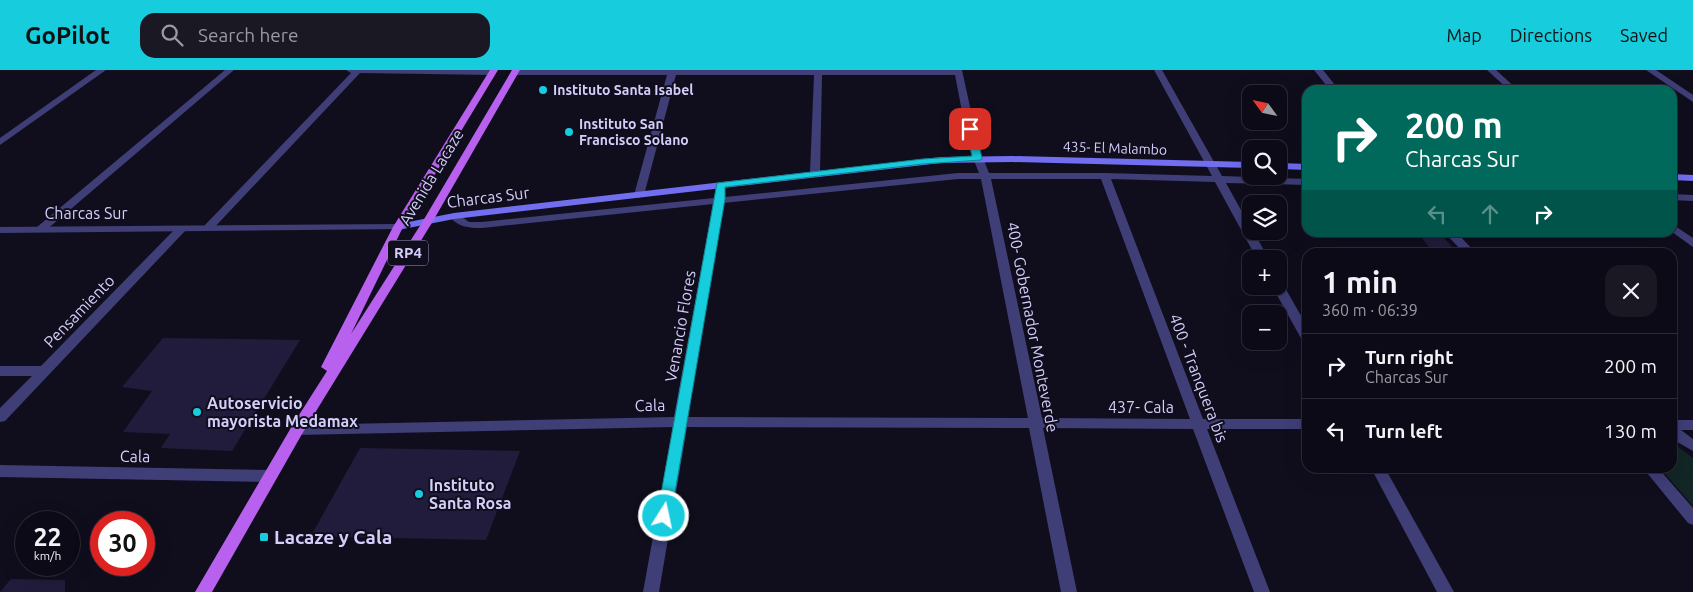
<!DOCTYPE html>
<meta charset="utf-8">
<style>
body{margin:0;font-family:Ubuntu,sans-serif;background:#1a1823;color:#f1f3f6;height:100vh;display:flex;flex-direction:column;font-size:19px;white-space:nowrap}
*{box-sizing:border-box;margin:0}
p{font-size:16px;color:#9a9aa1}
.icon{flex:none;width:28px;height:28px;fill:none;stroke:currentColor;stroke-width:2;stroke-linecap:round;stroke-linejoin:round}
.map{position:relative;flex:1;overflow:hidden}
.side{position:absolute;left:1302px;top:178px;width:375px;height:225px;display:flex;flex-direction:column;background:#0c0a16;border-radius:15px;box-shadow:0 5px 20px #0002,0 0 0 1px #2c2b35}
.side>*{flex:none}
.hud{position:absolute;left:1302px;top:15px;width:375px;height:152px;border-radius:15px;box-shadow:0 5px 20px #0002,0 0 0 1px #2c2b35;background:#00695c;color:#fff;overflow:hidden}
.needle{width:32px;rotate:303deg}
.tools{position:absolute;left:1242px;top:15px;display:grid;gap:10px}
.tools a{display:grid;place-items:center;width:45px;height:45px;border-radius:10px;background:#0c0a16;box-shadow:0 5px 20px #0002,0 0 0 1px #2c2b35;font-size:25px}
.speed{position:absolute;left:15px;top:441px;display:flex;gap:10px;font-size:25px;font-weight:700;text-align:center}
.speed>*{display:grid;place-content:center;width:65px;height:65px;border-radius:50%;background:#0c0a16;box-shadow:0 5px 20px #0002,0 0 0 1px #2c2b35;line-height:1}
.speed small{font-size:12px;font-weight:400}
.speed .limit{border:8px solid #d22;background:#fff;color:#111}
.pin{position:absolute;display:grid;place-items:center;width:42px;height:42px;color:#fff;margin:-21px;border-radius:10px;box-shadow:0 2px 8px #0006}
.me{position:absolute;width:55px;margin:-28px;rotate:10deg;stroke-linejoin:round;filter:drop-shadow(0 0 4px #0008)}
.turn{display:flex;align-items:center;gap:18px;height:105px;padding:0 20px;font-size:22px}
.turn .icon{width:65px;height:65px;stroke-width:2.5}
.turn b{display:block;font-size:35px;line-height:42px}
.lanes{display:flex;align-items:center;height:48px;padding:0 20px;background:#0003;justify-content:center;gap:25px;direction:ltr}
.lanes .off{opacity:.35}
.round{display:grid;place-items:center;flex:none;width:52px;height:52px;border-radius:15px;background:#1a1823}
.overview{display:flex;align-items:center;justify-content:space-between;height:85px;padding:0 20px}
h1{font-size:30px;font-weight:600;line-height:38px}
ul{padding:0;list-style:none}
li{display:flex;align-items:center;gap:15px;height:65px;padding:0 20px;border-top:1px solid #2c2b35}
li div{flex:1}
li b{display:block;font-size:19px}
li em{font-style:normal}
header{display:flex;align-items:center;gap:30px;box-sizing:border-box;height:70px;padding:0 25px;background:#17ccdd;color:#111}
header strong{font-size:24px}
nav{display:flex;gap:28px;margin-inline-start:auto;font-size:18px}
.search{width:350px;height:45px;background:#1a1823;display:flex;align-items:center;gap:12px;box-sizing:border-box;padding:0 18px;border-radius:15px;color:#9a9aa1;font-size:19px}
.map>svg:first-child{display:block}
</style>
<header>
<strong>GoPilot</strong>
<div class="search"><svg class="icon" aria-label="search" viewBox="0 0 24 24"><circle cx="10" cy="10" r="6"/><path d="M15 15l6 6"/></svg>Search here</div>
<nav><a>Map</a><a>Directions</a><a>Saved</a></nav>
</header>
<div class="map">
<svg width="1693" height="522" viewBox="0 0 1693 522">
<rect width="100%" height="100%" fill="#100e1d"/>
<!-- green -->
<polygon fill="#112625" points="1673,373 1693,388 1693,436 1660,398 1672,398"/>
<!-- building -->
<g fill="#221c3c">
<polygon points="1418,162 1438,162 1457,182 1432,182"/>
<polygon points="163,268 300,270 232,381 161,378 170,364 123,362 152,321 122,317"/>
<polygon points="360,378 520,381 486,470 311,466"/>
<polygon points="11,509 65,510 65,522 0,522"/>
</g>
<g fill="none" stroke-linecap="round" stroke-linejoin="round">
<!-- minor -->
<g fill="#3f3e77" fill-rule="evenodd">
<polygon points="96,0 106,0 0,75 0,68"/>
<polygon points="225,0 234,0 45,161 37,161 36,159 37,157"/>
<polygon points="346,0 494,0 496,2 492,5 360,3 212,160 204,160 203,158 204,156 351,3"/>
<path d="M514 0H962L979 78 989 103H1105L1212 106 1154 0H1162L1222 106 1308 109V115L1226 113 1251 158V161H1253L1269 189H1257L1215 112 1111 109 1203 349H1308V359H1207L1270 522H1254L1193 359 1043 358 1077 522H1061L1029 358 687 357 659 522H643L673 357 297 365 292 364 290 360 292 356 297 355 674 347 713 134 482 158C468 158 458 157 449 146L450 144H458L469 152H482L714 128 716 121 720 120 725 123V127L958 103H979L969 78 955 5H822L820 103 815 106 810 103 814 5H676L644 125 639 128 634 125 667 5H511V1ZM958 109H981L1028 348 688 347 723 133ZM991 109H1101L1190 349 1042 348Z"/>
<polygon points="1314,0 1323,0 1339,20 1330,20"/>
<polygon points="1487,0 1496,0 1518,20 1509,20"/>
<polygon points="1646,0 1656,0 1693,25 1693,32"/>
<polygon points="1672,124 1693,125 1693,131 1672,130"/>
<polygon points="1672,154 1693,168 1693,177 1672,162"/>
<polygon points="181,156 186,159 185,161 5,351 0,352 0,338 32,306 0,306 0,296 41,296 177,157"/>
<polygon points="1444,162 1456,162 1475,182 1463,182"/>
<polygon points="1279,213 1284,216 1308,258 1308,274 1302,270 1272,216 1279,216"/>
<polygon points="1672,350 1693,350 1693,360 1681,360 1693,369 1693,381 1672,369"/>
<polygon points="0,395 270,400 275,402 277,406 275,410 270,412 0,407"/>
<polygon points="1371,398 1385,398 1454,522 1437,522"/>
<polygon points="1643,398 1658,398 1693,438 1693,455 1688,453"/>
</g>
<!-- tertiary -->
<polygon fill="#3f3e77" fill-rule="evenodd" points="398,154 402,155 403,157 402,159 0,163 0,157"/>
<!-- secondary -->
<g fill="#716ff0" fill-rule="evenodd">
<polygon points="1012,86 1251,92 1251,98 1012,92 941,93 454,149 398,160 393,157 398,154 454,143 941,87"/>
<polygon points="1279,93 1308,94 1308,100 1279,99"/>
<polygon points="1672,104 1693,105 1693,111 1672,110"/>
</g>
<!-- primary -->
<polygon fill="#b861ee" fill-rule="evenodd" points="490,0 498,0 403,157 351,264 423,151 512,0 520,0 433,151 302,364 212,522 195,522 292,356 327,301 321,297 393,157"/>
</g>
<!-- route -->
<polygon fill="#17ccdd" stroke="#0f8590" points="970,56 975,59 982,88 981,90 923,94 725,117 725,129 671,446 669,450 664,452 659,450 657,446 717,113 923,89 972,86 966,59"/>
<!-- markers -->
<g fill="#17ccdd" stroke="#100e1d" stroke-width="2">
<circle cx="543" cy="20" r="5"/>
<circle cx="569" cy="62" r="5"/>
<circle cx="197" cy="342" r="5"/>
<circle cx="419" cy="424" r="5"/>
<rect x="259" y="462" width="10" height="10" rx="2.5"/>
</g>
<g text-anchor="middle" stroke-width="4" stroke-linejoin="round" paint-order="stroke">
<!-- far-poi labels -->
<g font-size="14" font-weight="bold" fill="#d3cefa" stroke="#100e1d" text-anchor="start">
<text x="553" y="25">Instituto Santa Isabel</text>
<text x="579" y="59">Instituto San<tspan x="579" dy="16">Francisco Solano</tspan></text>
</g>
<!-- far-street labels -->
<g font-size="14" fill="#d3cefa" stroke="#100e1d">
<text transform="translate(1115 78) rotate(2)" y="5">435- El Malambo</text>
</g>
<!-- shield labels -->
<rect fill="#100e1d" stroke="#9894b8" stroke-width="1" x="388" y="170.5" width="40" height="25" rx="4"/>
<g font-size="15" font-weight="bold" fill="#d3cefa">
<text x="408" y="188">RP4</text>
</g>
<!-- street labels -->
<g font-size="16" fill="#d3cefa" stroke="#100e1d">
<text transform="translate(431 107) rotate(-59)" y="6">Avenida Lacaze</text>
<text transform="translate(488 127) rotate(-7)" y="6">Charcas Sur</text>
<text x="86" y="149">Charcas Sur</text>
<text transform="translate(79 241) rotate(-46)" y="6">Pensamiento</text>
<text transform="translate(680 256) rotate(-80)" y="6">Venancio Flores</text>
<text transform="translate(1033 257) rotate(79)" y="6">400- Gobernador Monteverde</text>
<text transform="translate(1199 308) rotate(69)" y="6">400 - Tranquera bis</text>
<text transform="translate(650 335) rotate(-1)" y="6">Cala</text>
<text x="1141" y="343">437- Cala</text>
<text transform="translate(135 386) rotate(1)" y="6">Cala</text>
</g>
<!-- poi labels -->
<g font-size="16" font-weight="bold" fill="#d3cefa" stroke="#100e1d" text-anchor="start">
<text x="207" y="339">Autoservicio<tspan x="207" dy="18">mayorista Medamax</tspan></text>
<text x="429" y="421">Instituto<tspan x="429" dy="18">Santa Rosa</tspan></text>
</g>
<!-- near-poi labels -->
<g font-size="19" font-weight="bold" fill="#d3cefa" stroke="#100e1d" text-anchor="start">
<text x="274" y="474">Lacaze y Cala</text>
</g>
</g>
</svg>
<div class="tools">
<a><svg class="needle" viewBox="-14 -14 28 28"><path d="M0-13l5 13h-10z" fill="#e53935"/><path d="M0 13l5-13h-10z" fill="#9a9aa1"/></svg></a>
<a><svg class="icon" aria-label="search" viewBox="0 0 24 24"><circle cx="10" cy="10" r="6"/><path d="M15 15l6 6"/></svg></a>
<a><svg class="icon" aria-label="layers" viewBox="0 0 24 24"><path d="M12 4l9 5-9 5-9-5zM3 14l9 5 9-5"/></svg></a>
<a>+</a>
<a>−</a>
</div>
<div class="speed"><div>22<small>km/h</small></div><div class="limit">30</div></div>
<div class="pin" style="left:970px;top:59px;background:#d93025"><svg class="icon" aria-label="arrive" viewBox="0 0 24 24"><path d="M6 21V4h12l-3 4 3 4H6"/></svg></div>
<svg class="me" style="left:664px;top:446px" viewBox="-20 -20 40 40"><circle r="17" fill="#17ccdd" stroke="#fff" stroke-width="3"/><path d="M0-11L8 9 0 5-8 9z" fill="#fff"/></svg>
<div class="hud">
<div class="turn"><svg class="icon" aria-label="right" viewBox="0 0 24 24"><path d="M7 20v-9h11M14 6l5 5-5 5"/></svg><div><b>200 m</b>Charcas Sur</div></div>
<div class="lanes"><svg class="icon off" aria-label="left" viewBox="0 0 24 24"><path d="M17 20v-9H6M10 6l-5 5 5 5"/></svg><svg class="icon off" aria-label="ahead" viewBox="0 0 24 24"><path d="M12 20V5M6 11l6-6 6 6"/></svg><svg class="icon" aria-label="right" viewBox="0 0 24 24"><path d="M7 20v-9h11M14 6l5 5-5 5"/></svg></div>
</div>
<section class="side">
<div class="overview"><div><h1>1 min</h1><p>360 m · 06:39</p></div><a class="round"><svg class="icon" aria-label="close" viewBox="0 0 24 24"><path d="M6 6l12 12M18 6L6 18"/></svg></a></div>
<ul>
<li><svg class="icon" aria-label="right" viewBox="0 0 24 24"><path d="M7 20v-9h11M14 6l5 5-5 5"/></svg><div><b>Turn right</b><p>Charcas Sur</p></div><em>200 m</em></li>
<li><svg class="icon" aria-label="left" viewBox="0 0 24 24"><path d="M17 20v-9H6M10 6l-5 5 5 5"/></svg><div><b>Turn left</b></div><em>130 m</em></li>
</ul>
</section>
</div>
